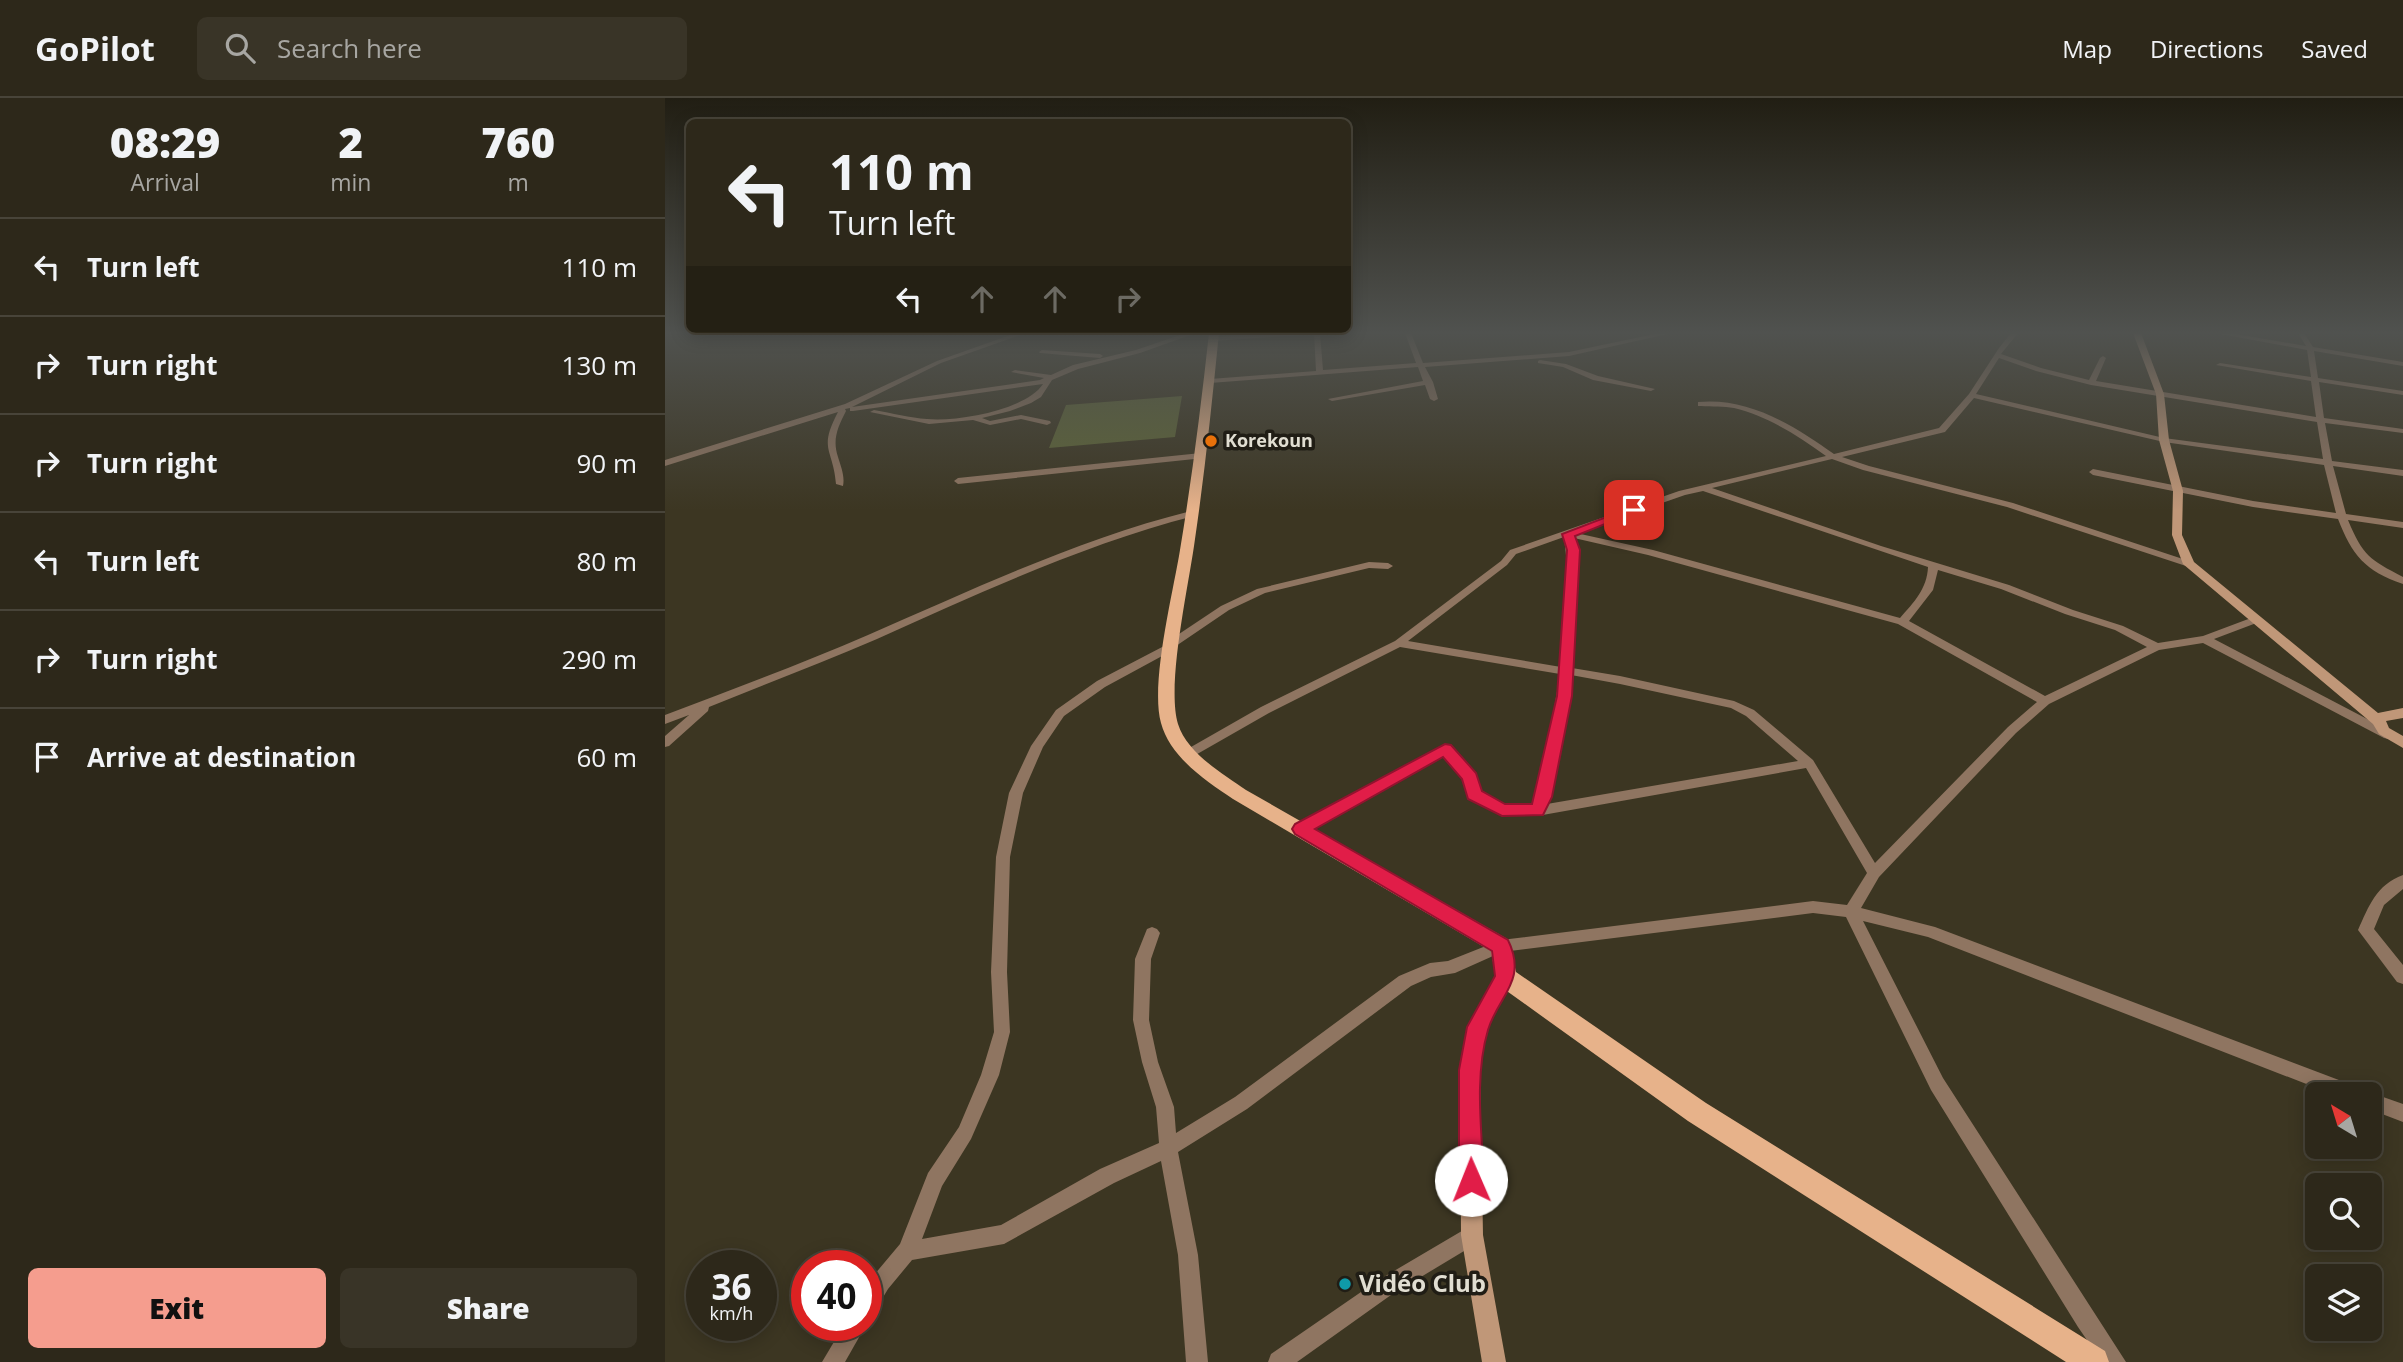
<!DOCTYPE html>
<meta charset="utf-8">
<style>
body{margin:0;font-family:"Open Sans",sans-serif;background:#393427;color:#f1f3f6;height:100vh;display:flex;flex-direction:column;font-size:26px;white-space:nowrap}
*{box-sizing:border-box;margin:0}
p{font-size:23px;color:#a7a6a2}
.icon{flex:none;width:38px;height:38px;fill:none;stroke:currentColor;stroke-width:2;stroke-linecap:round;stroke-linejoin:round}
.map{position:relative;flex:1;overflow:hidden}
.panel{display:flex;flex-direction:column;background:#2d281a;width:665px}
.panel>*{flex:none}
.banner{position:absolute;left:21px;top:21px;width:665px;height:214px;border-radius:10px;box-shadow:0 4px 18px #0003,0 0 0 2px #484439;background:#2d281a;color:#f1f3f6;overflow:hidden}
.needle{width:46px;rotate:322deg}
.buttons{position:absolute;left:1640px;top:984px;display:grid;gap:14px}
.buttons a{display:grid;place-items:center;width:77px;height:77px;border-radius:10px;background:#2d281a;box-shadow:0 4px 18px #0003,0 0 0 2px #484439;font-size:35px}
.speed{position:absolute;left:21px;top:1152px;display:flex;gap:14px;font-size:35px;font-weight:700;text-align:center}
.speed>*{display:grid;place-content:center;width:91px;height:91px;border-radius:50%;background:#2d281a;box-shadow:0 4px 18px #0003,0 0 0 2px #484439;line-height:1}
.speed small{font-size:18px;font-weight:400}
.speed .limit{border:10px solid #d22;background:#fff;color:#111}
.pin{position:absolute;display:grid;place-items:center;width:60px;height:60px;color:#fff;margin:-30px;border-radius:14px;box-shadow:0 4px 10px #0006}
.me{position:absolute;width:77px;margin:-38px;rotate:359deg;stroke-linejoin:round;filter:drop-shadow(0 0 5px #0008)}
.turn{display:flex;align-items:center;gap:24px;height:147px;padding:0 28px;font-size:32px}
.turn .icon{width:91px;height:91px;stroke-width:2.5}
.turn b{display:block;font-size:49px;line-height:60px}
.lanes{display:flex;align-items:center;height:66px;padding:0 28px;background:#0003;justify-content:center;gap:35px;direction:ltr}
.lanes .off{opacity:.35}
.eta{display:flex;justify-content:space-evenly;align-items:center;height:119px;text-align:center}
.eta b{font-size:42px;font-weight:800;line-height:49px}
.cta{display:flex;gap:14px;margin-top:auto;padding:14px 28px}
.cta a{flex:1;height:80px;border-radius:10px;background:#f59d8e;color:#111;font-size:28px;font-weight:800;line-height:80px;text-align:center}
.cta a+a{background:#393427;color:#f1f3f6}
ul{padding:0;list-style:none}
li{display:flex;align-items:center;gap:21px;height:98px;padding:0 28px;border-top:2px solid #484439}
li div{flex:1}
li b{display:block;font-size:26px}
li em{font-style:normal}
header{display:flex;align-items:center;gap:42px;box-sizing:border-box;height:98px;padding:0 35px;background:#2d281a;border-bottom:2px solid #484439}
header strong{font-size:33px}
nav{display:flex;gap:38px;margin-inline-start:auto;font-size:24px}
.search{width:490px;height:63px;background:#393427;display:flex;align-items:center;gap:18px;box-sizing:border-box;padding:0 24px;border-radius:10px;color:#a7a6a2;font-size:26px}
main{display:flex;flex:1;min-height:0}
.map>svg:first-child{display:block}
</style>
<header>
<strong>GoPilot</strong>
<div class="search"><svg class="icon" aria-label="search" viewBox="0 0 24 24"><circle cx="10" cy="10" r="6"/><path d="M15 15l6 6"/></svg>Search here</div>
<nav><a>Map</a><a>Directions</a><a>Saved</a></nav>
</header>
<main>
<section class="panel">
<div class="eta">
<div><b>08:29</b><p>Arrival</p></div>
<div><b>2</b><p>min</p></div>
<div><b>760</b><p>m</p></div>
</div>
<ul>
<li><svg class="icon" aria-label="left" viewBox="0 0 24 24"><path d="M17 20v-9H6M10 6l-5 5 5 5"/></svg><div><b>Turn left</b></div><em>110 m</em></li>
<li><svg class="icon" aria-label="right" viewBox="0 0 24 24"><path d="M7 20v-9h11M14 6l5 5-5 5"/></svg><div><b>Turn right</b></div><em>130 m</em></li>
<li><svg class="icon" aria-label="right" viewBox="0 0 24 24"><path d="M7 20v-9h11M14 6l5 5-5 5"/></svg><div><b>Turn right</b></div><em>90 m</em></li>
<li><svg class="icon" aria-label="left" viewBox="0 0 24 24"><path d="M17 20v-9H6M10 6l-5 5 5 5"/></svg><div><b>Turn left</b></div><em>80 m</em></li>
<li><svg class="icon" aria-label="right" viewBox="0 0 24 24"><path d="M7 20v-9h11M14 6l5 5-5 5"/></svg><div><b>Turn right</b></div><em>290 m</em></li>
<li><svg class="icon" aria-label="arrive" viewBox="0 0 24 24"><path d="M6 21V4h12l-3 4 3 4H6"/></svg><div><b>Arrive at destination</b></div><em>60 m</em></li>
</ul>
<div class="cta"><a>Exit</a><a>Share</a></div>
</section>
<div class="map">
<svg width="1738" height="1264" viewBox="0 0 1738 1264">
<rect width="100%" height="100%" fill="#3c3622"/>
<!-- green -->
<polygon fill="#5e6536" points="517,298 510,339 384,350 401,307"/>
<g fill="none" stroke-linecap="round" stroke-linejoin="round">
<!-- street -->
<g fill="#8f7561" fill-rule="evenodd">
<path d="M351 235H361L276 265 187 309 375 282 379 280 346 274 350 272 386 277 408 267 471 252 521 235H531L475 255 413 271 387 282 376 299 366 305 345 313 317 320 325 323 356 317 385 323 386 325 382 327 356 321 325 327 308 322 264 326 205 314 209 312C227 315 245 320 262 321 292 324 361 312 378 286L188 313H185V310L180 311 181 313C173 329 167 341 173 359 176 369 180 378 178 388L171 386C168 350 153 352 173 314L0 368V362L180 306 272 263Z"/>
<polygon points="605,235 639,235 636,237 548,243 545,241 548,239"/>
<polygon points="649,235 655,235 658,272 751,265 740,235 746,235 758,265 904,254 994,235 1007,235 904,258 760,269 768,284 773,301 769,303 765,301 760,287 667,303 663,301 758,283 753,269 545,285 541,283 545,281 651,273"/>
<path d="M1346 235H1353L1336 256 1376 270 1424 282 1435 260 1438 258 1441 260 1431 283 1651 319 1646 283 1551 267 1555 265 1646 279 1642 252 1550 235H1565L1641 248 1633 235H1639L1648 249 1738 264V268L1649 253 1653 280 1738 293V297L1654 284 1659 320 1738 331V335L1660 325 1667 363 1738 372V378L1668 368 1681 416 1738 424V430L1683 422C1698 458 1704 461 1738 479V486C1700 473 1687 457 1673 421L1588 409 1428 377 1424 374 1428 371 1588 403 1671 415 1659 367 1499 344 1309 300 1280 334 1177 359 1204 368 1348 405 1527 464V468H1521L1342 409 1198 372 1167 361 1047 390 1216 448 1344 487 1408 512 1458 528 1493 545 1538 538 1586 520H1594L1595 522 1594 524 1549 541 1727 634 1729 637 1723 641 1719 640 1538 545 1494 552 1384 606 1351 635 1214 779 1196 810 1270 829 1695 990 1698 996H1667L1263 839 1198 823 1278 980 1461 1264H1437L1413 1229 1266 992 1181 819 1148 815 837 854 790 875 766 879 746 888 582 1011 513 1054 533 1157 543 1264H521L513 1157 496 1063 449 1085 339 1146 247 1162 223 1191 208 1216 201 1219V1189L209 1177 235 1146 263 1075 294 1029 316 977 329 934 326 874 331 759 344 695 366 648 391 612 432 583 501 547 502 544 556 508 592 491 704 464 723 465 728 468 723 471 704 470 600 495 564 512 511 548 510 551 440 589 399 618 378 649 358 695 345 759 342 874 345 934 334 977 306 1041 277 1088 257 1141 336 1127 435 1071 494 1045 491 1009 477 964 468 922 470 861 482 831 487 829 492 831 495 835 486 861 484 922 493 964 509 1009 511 1035 570 999 734 878 765 865 783 863 836 842 1148 803 1182 807 1202 775 1141 670 872 718 837 717 804 699 800 680 779 657 641 735H631L629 731 631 727 780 647 784 648 811 676 815 693 839 707 868 708 872 699 878 674 895 576 735 549 604 615 527 659H519L517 656 519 653 596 609 730 543 836 463 845 452 1014 393 1161 358C1134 338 1102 318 1069 310 1059 308 1047 309 1036 308H1033V304C1084 299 1130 328 1169 356L1274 330 1304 296 1334 250ZM1334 260 1371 273 1426 287 1652 324 1658 361 1499 340 1311 296ZM1038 393 1263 469C1262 491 1249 504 1235 520L988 452 911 435 1020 397ZM899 439 903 476 896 569 743 543 842 467 851 456ZM909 440 983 457 1233 526 1372 604 1343 629 1210 765 1148 662 1089 612 1069 603 955 578 907 570 913 476ZM1273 472 1336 491 1400 516 1450 532 1482 549 1380 598 1244 523 1268 492ZM906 577 955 586 1066 610 1081 618 1133 663 882 706 886 699Z"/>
<polygon points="377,252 435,256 438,258 435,260 375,255 374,254"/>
<polygon points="875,262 901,266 933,278 990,291 986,293 928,282 898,269 873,265 873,263"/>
<polygon points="536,355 539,356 539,360 293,386 289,383 293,380"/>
<path d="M526 413 531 416 529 418C420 446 315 495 212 541 157 565 100 586 44 609L43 613 4 648 0 649V638L24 617 0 626V617C68 591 136 566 203 537 309 491 414 441 526 413Z"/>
<path d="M1738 777V791L1719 807 1709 831 1738 867V886L1732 884 1693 832C1704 808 1711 787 1738 777Z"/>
<polygon points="1704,994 1738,1006 1738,1024 1704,1011 1704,996 1699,996"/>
<polygon points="807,1127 814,1130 817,1137 814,1144 726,1197 632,1264 603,1264 606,1256 712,1183"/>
<polygon points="179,1227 201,1227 180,1264 157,1264"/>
</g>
<!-- secondary -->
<g fill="#c09778" fill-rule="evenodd">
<polygon points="1468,235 1476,235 1499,296 1504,342 1518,393 1517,437 1529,464 1713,615 1738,610 1738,620 1721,623 1724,630 1738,638 1738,650 1714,636 1708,626 1518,466 1507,437 1508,393 1494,342 1491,296"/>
<polygon points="840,871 846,874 849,879 822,930 815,972 818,1137 841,1264 817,1264 796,1137 795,972 804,929 834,874"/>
</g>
<!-- primary -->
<path fill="#e7b28a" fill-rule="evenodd" d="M544 235H554C547 304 540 373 530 441 524 487 501 586 513 626 522 655 558 676 581 692L844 842 851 874 1041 1005 1440 1253 1444 1264H1401L1023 1023 832 886 826 853 568 701C541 683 505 659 496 625 485 586 508 495 515 452 527 380 536 308 544 235Z"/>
</g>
<!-- sky -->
<linearGradient id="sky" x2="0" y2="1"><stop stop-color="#211e13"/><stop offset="0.57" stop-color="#50524f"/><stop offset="1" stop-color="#50524f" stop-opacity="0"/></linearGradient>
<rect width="1738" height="412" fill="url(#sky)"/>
<!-- route -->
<path fill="#e11d48" stroke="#92132f" stroke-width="2" d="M965 410 975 412 910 438 915 452 907 598 887 699 878 717 837 718 803 701 797 681 778 659 650 731 843 842C863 883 833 898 823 932 809 979 817 1034 819 1082L815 1091 806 1094 798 1091 794 1082V972L802 929 830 878 827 853 630 736 627 731 630 726 780 646 786 647 811 675 817 693 840 706H867L892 598 902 452 897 436Z"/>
<!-- markers -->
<circle fill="#e8710a" stroke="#201d15" stroke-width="2.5" cx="546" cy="343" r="7"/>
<circle fill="#0f9aa8" stroke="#201d15" stroke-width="2.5" cx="680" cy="1186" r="7"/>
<g text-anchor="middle" stroke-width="7" stroke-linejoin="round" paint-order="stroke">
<!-- far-poi labels -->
<g font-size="18" font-weight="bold" fill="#e1ded2" stroke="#201d15" text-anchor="start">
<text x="560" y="349">Korekoun</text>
</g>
<!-- near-poi labels -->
<g font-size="24" font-weight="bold" fill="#e1ded2" stroke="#201d15" text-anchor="start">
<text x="694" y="1194">Vidéo Club</text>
</g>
</g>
</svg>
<div class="buttons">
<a><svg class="needle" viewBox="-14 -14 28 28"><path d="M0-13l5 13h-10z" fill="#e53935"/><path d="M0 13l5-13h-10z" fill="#a7a6a2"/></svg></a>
<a><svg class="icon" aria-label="search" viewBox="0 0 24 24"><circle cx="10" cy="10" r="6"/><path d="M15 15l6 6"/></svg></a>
<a><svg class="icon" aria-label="layers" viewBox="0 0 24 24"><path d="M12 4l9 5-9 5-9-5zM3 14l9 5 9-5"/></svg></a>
</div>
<div class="speed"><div>36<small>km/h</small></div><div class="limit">40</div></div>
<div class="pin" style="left:969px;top:412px;background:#d93025"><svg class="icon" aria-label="arrive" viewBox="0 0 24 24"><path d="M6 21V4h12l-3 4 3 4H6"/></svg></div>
<svg class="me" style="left:806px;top:1082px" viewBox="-20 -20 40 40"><circle r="19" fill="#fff"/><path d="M0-13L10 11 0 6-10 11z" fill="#e11d48"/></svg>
<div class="banner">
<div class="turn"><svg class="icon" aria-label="left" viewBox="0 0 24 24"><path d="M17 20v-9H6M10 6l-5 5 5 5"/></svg><div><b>110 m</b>Turn left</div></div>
<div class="lanes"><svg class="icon" aria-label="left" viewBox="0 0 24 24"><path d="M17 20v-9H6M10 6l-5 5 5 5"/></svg><svg class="icon off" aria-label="ahead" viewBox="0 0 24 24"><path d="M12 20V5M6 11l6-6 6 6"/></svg><svg class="icon off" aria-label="ahead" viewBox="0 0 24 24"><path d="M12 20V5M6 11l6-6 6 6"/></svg><svg class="icon off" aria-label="right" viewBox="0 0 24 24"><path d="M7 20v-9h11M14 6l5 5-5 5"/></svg></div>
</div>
</div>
</main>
